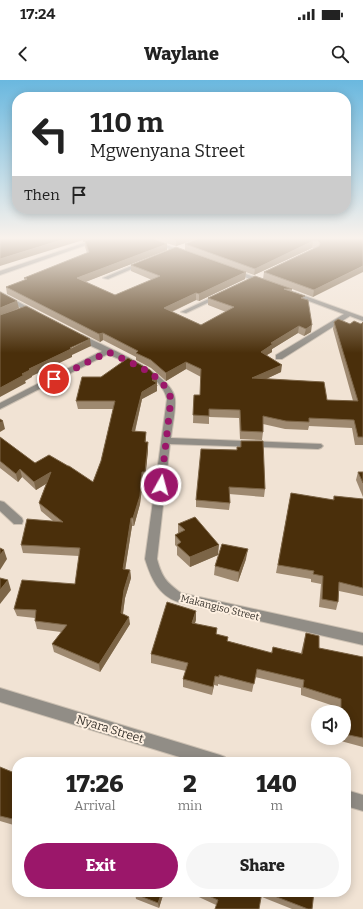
<!DOCTYPE html>
<style>
body{margin:0;font-family:Bitter,serif;background:#f6f6f6;color:#222;height:100vh;display:flex;flex-direction:column;font-size:15px;white-space:nowrap}
*{box-sizing:border-box;margin:0}
p{font-size:13px;color:#767676}
.icon{flex:none;width:22px;height:22px;fill:none;stroke:currentColor;stroke-width:2;stroke-linecap:round;stroke-linejoin:round}
.map{position:relative;flex:1;overflow:hidden}
.drawer{position:absolute;left:12px;top:677px;width:339px;height:140px;display:flex;flex-direction:column;background:#fff;border-radius:16px;box-shadow:0 2px 10px #0003}
.drawer>*{flex:none}
.guide{position:absolute;left:12px;top:12px;width:339px;height:122px;border-radius:16px;box-shadow:0 2px 10px #0003;background:#fff;color:#222;overflow:hidden}
.tools{position:absolute;left:311px;top:625px;display:grid;gap:8px}
.tools a{display:grid;place-items:center;width:40px;height:40px;border-radius:50%;background:#fff;box-shadow:0 2px 10px #0003;font-size:20px}
.pin{position:absolute;display:grid;place-items:center;width:34px;height:34px;color:#fff;margin:-17px;border:2px solid #fff;border-radius:50%;box-shadow:0 1px 4px #0007}
.me{position:absolute;width:44px;margin:-22px;rotate:7deg;stroke-linejoin:round;filter:drop-shadow(0 0 3px #0008)}
.turn{display:flex;align-items:center;gap:14px;height:84px;padding:0 12px;font-size:18px}
.turn .icon{width:52px;height:52px;stroke-width:2.5}
.turn b{display:block;font-size:28px;line-height:34px}
.then{display:flex;align-items:center;height:38px;padding:0 12px;background:#0003;gap:8px;font-size:15px}
.eta{display:flex;justify-content:space-evenly;align-items:center;height:68px;text-align:center}
.eta b{font-size:24px;font-weight:800;line-height:28px}
.action{display:flex;gap:8px;margin-top:auto;padding:8px 12px}
.action a{flex:1;height:46px;border-radius:24px;background:#9b176a;color:#fff;font-size:16px;font-weight:800;line-height:46px;text-align:center}
.action a+a{background:#f6f6f6;color:#222}
.status{display:flex;justify-content:space-between;align-items:center;height:28px;padding:0 20px;background:#fff;direction:ltr}
.status svg{height:11px;fill:currentColor}
header{display:flex;justify-content:space-between;align-items:center;height:52px;padding:0 12px;background:#fff;font-size:18px;font-weight:800}
.map>svg:first-child{display:block}
</style>
<div class="status"><b>17:24</b><svg viewBox="0 0 49 12"><path d="M0 12V9h3v3zM5 12V6h3v6zM10 12V3h3v9zM15 12V0h3v12zM26 1h20v11H26zM47 4h2v5h-2z"/></svg></div>
<header><svg class="icon" aria-label="back" viewBox="0 0 24 24"><path d="M15 5l-7 7 7 7"/></svg>Waylane<svg class="icon" aria-label="search" viewBox="0 0 24 24"><circle cx="10" cy="10" r="6"/><path d="M15 15l6 6"/></svg></header>
<div class="map">
<svg width="363" height="829" viewBox="0 0 363 829">
<rect width="100%" height="100%" fill="#f1e3d4"/>
<g fill="none" stroke-linecap="round" stroke-linejoin="round">
<defs>
<g id="minor">
<polygon points="102,157 109,157 0,195 0,191"/>
<polygon points="137,157 144,157 188,173 183,174"/>
<polygon points="141,182 146,183 108,199 103,198"/>
<polygon points="233,189 265,201 266,202 261,203 231,192 231,190"/>
<polygon points="0,212 35,231 36,232 31,233 0,217"/>
<polygon points="290,212 294,212 363,237 363,241 350,236 282,279 276,279 276,275 344,234 290,214"/>
<polygon points="217,215 222,216 186,233 181,232"/>
<path d="M76 255H82C103 266 173 293 175 319 176 331 172 346 171 358L321 364 323 366 321 368 318 369 170 364 157 479C162 497 166 502 181 513L363 553V565L178 522C158 515 151 498 145 479L167 319C161 294 128 284 108 274L0 329V323L102 271 76 259Z"/>
<polygon points="0,421 4,422 22,438 23,441 22,444 14,444 0,431"/>
<polygon points="0,608 220,675 225,677 227,682 196,682 0,622"/>
<polygon points="346,710 363,715 363,731 346,726"/>
</g>
</defs>
<!-- minor casing -->
<use href="#minor" stroke="#ccc0b2" stroke-width="2"/>
<!-- minor -->
<use href="#minor" fill="#918d86" fill-rule="evenodd"/>
</g>
<!-- wall -->
<g fill="#9e8970" fill-rule="evenodd">
<path d="M0 157H363L313 217 292 209V211L304 219 311 252 304 256 298 253 272 269V272L267 275 281 292 266 299 327 320 353 321 333 249 334 242 350 244H361L363 242V365H355L352 348 309 346 308 350 285 349 263 344V352L262 360 240 359 239 338 209 337V344L193 343 194 315H200L201 297 186 289 166 301 151 288 136 280V277L103 260 100 262 7 214 6 207 25 200 24 198 87 173 85 167V161L83 162V160ZM197 159 185 164V170L254 195 312 168H315L264 192 263 199 208 218V225L226 232 201 245 172 232 196 220 199 221 245 199 246 192 131 185V191L152 200 115 215 85 202 167 170V164L156 160 176 166Z"/>
<polygon points="157,305 157,311 142,319 135,352 146,352 146,362 148,362 148,370 145,400 143,400 140,424 134,446 132,446 125,489 130,490 131,498 125,518 123,534 130,544 100,592 54,572 52,564 61,552 37,549 35,541 35,538 17,536 14,529 75,504 79,476 23,473 21,465 53,441 41,431 39,423 46,404 36,410 22,397 18,402 0,388 0,357 35,383 93,402 101,381 113,329 78,329 76,321 158,305"/>
<polygon points="241,361 265,409 264,417 229,414 230,423 229,430 196,427 196,420 236,370 240,367"/>
<polygon points="358,392 363,392 363,417 356,400"/>
<polygon points="291,413 333,420 334,416 363,419 363,516 339,511 338,522 336,530 319,527 321,504 311,502 311,499 276,493"/>
<polygon points="178,444 218,475 190,487 177,475 177,467 175,465 175,455 178,454"/>
<polygon points="246,479 238,502 214,495 215,486"/>
<polygon points="196,540 195,543 217,554 228,561 271,573 273,567 301,573 306,553 319,568 363,577 363,667 337,660 337,658 344,658 344,632 337,632 337,627 301,615 301,608 255,597 252,612 218,604 218,606 214,605 212,615 183,607 183,599 186,591 151,583 151,574"/>
<polygon points="0,687 17,694 17,746 0,741"/>
<polygon points="135,812 164,812 159,828 136,819 135,814"/>
<polygon points="188,812 314,812 312,829 292,829 262,817 216,825"/>
</g>
<!-- shaded-wall -->
<g fill="#7c6547">
<polygon points="71,157 82,157 83,160 0,186 0,179"/>
<polygon points="83,157 98,157 83,162"/>
<polygon points="186,157 203,157 176,166 176,160"/>
<polygon points="313,161 312,168 254,195 255,189"/>
<polygon points="167,164 167,170 78,205 77,198"/>
<polygon points="363,186 363,192 313,217 314,210"/>
<polygon points="246,192 245,199 199,221 199,214"/>
<polygon points="196,213 196,220 164,235 164,228"/>
<polygon points="17,221 19,228 0,236 0,228"/>
<polygon points="312,245 311,252 304,256 306,249"/>
<polygon points="299,246 298,253 272,269 272,272 260,279 261,272 271,263"/>
<polygon points="103,253 103,260 100,262 99,254"/>
<polygon points="90,259 91,266 72,275 72,277 32,296 32,297 25,301 26,303 0,317 0,308 22,294 29,289"/>
<polygon points="186,282 186,289 166,301 166,293"/>
<polygon points="282,285 281,292 251,306 252,298"/>
<polygon points="157,298 157,311 142,319 133,359 132,351 142,312 152,300"/>
<polygon points="3,341 5,349 0,352 0,343"/>
<polygon points="148,362 148,370 145,400 145,392"/>
<polygon points="20,389 22,397 18,402 16,394"/>
<polygon points="51,392 52,400 36,410 34,402"/>
<polygon points="142,392 143,400 140,424 134,446 133,438"/>
<polygon points="131,438 132,446 124,497 123,489"/>
<polygon points="219,465 218,475 190,487 190,477"/>
<polygon points="248,469 246,479 238,502 239,492"/>
<polygon points="4,470 7,479 0,490 0,475"/>
<polygon points="130,490 131,498 125,518 122,540 121,533 124,510"/>
<polygon points="8,500 11,510 0,524 0,510"/>
<polygon points="196,531 196,540 192,551 192,543"/>
<polygon points="129,537 130,544 100,592 99,584"/>
<polygon points="215,596 214,605 212,615 213,607"/>
<polygon points="162,812 164,812 159,828 158,823"/>
</g>
<!-- building -->
<g fill="#4a2f0b" stroke="#7c6547">
<polygon points="0,157 71,157 0,179"/>
<polygon points="96,157 149,157 167,164 77,198 115,215 160,196 131,185 176,167 246,192 199,214 196,213 164,228 201,245 234,227 208,218 255,196 292,209 284,209 305,216 301,218 308,220 312,245 306,249 299,246 271,263 273,264 261,272 282,285 252,298 324,302 327,320 358,321 334,242 338,239 350,244 354,241 361,244 363,242 363,357 358,357 354,340 309,338 309,342 286,341 263,336 263,352 241,351 240,330 209,329 209,336 193,335 194,315 200,315 201,289 186,282 166,293 151,280 136,273 138,271 103,253 99,254 6,207 27,199 24,198 89,172 85,161"/>
<polygon points="166,157 186,157 176,160"/>
<polygon points="202,157 363,157 363,186 314,210 264,192 319,166 320,163 318,161 313,161 255,189 185,164"/>
<polygon points="0,212 17,221 0,228"/>
<polygon points="26,226 90,259 70,268 71,269 29,289 30,290 22,294 24,295 0,308 0,235"/>
<polygon points="128,278 150,290 157,298 152,300 157,303 142,312 132,351 146,352 145,362 148,362 145,392 142,392 140,416 133,438 131,438 123,489 130,490 124,510 121,533 129,537 99,584 52,564 67,545 35,541 36,530 14,529 22,500 75,504 80,468 21,465 27,439 63,442 39,423 51,392 34,402 20,389 16,394 0,381 0,357 35,383 49,375 68,386 69,386 93,402 101,381 115,321 76,321 82,297 101,297"/>
<polygon points="0,339 3,341 0,343"/>
<polygon points="241,361 263,361 265,409 229,407 230,423 196,420 201,369 237,370 237,367 241,367"/>
<polygon points="358,392 363,392 363,403"/>
<polygon points="291,413 334,420 334,416 363,419 363,508 339,502 338,522 322,519 323,496 313,494 314,491 278,485"/>
<polygon points="195,437 219,465 190,477 177,465 181,462 175,455 185,450 178,444"/>
<polygon points="222,464 248,469 239,492 215,486"/>
<polygon points="0,468 4,470 0,475"/>
<polygon points="0,498 8,500 0,510"/>
<polygon points="167,522 196,531 192,543 217,548 216,554 228,557 227,561 272,573 273,567 302,574 306,553 319,556 319,568 363,577 363,658 344,654 344,632 341,632 341,619 303,607 304,600 257,589 254,604 219,595 219,597 215,596 213,607 183,599 188,583 151,574"/>
<polygon points="0,687 17,694 17,740 0,736"/>
<polygon points="135,812 162,812 158,823 135,814"/>
<polygon points="200,812 262,812 259,829 215,829 218,820"/>
<polygon points="264,812 314,812 312,829 308,829"/>
</g>
<!-- sky -->
<linearGradient id="sky" x2="0" y2="1"><stop stop-color="#6ab8df"/><stop offset="0.58" stop-color="#f9f2ec"/><stop offset="1" stop-color="#f9f2ec" stop-opacity="0"/></linearGradient>
<rect width="363" height="273" fill="url(#sky)"/>
<g fill="none" stroke-linecap="round" stroke-linejoin="round">
<!-- route -->
<path stroke="#9b176a" stroke-width="7" stroke-dasharray="0 12.6" d="M54 299 108 272C130 283 164 293 171 319L161 405"/>
</g>
<g text-anchor="middle" stroke-width="4" stroke-linejoin="round" paint-order="stroke">
<!-- street labels -->
<g font-size="10" fill="#37322c" stroke="#fef0e1">
<text transform="translate(220 527) rotate(14)" y="4">Makangiso Street</text>
</g>
<!-- near-street labels -->
<g font-size="12" fill="#37322c" stroke="#fef0e1">
<text transform="translate(110 649) rotate(17)" y="4">Nyara Street</text>
</g>
</g>
</svg>
<div class="tools">
<a><svg class="icon" aria-label="sound" viewBox="0 0 24 24"><path d="M4 9h4l5-4v14l-5-4H4zM17 9q2 3 0 6"/></svg></a>
</div>
<div class="pin" style="left:54px;top:299px;background:#d93025"><svg class="icon" aria-label="arrive" viewBox="0 0 24 24"><path d="M6 21V4h12l-3 4 3 4H6"/></svg></div>
<svg class="me" style="left:161px;top:405px" viewBox="-20 -20 40 40"><circle r="17" fill="#9b176a" stroke="#fff" stroke-width="3"/><path d="M0-11L8 9 0 5-8 9z" fill="#fff"/></svg>
<div class="guide">
<div class="turn"><svg class="icon" aria-label="left" viewBox="0 0 24 24"><path d="M17 20v-9H6M10 6l-5 5 5 5"/></svg><div><b>110 m</b>Mgwenyana Street</div></div>
<div class="then">Then<svg class="icon" aria-label="arrive" viewBox="0 0 24 24"><path d="M6 21V4h12l-3 4 3 4H6"/></svg></div>
</div>
<section class="drawer">
<div class="eta">
<div><b>17:26</b><p>Arrival</p></div>
<div><b>2</b><p>min</p></div>
<div><b>140</b><p>m</p></div>
</div>
<div class="action"><a>Exit</a><a>Share</a></div>
</section>
</div>
